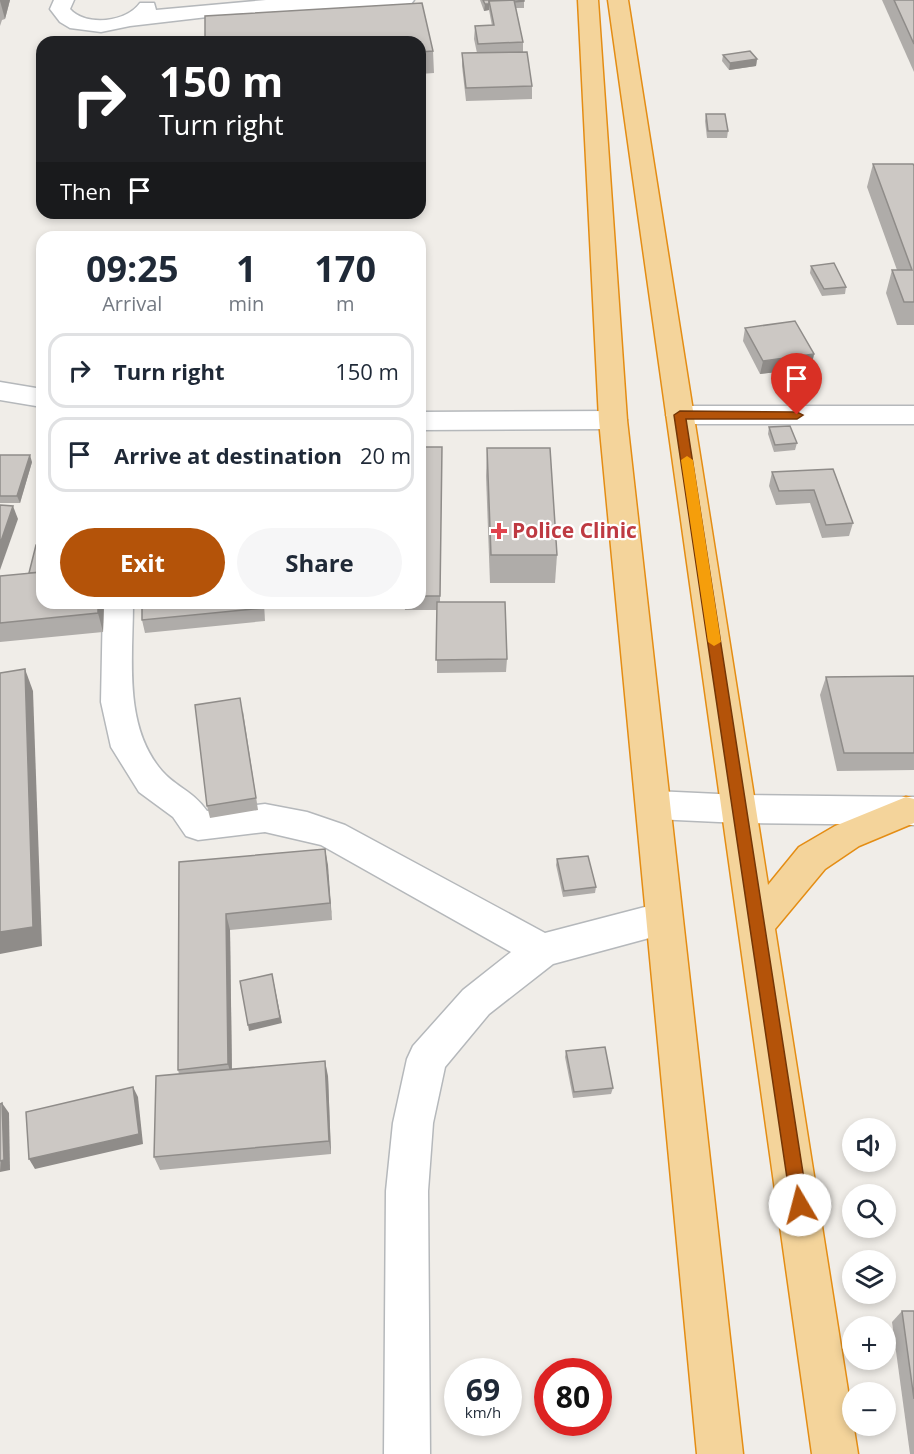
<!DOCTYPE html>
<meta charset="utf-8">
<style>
body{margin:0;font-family:"Open Sans",sans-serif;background:#f6f6f7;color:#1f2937;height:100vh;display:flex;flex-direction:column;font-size:22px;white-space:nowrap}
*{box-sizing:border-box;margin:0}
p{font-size:20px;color:#747a83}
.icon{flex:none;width:33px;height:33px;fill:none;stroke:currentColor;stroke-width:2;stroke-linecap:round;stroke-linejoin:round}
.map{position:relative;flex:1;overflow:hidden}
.side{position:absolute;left:36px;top:231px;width:390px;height:378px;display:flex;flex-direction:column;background:#fff;border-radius:18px;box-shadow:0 3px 9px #0003}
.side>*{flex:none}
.guide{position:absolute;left:36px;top:36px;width:390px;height:183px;border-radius:18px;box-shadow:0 3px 9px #0003;background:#202124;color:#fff;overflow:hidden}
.tools{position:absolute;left:842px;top:1118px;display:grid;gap:12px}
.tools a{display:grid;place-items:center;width:54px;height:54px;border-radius:50%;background:#fff;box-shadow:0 3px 9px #0003;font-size:30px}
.speed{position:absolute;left:444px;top:1358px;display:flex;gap:12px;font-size:30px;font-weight:700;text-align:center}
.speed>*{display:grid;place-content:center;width:78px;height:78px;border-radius:50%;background:#fff;box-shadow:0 3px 9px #0003;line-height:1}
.speed small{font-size:15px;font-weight:400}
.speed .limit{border:9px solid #d22;background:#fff;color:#111}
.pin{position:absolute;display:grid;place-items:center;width:51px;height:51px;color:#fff;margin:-62px -26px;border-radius:50% 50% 50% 0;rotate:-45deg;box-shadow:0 0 6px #0007}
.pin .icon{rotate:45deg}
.me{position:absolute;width:66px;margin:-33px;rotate:352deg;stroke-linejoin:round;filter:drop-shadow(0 0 4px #0008)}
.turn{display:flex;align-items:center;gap:21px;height:126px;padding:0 24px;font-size:27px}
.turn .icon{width:78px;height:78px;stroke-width:2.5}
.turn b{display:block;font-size:42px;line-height:51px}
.then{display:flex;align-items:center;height:57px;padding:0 24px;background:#0003;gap:12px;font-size:22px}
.eta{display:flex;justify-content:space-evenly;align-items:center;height:102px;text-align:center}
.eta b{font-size:36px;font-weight:700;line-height:42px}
.action{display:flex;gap:12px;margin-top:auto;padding:12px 24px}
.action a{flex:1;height:69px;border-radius:36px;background:#b45309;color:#fff;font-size:24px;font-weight:700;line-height:69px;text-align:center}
.action a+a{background:#f6f6f7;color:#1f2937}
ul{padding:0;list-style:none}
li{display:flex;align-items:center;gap:18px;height:75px;margin:0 12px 9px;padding:0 12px;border:3px solid #e0e1e3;border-radius:18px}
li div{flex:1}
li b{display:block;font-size:22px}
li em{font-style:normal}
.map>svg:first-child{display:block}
</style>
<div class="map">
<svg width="914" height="1454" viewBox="0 0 914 1454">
<rect width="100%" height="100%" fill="#f0ede8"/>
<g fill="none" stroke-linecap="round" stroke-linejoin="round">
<defs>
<g id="street">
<path d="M54 0H74L70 9C86 27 127 22 140 3H154L156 10 266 0H414L411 4 404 6 233 14 130 26 101 32 70 28 60 22 50 9Z"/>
<polygon points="0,382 42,389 42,407 0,400"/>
<polygon points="680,406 914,406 914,424 680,424 670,421 666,415 670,409"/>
<polygon points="613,411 623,414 627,420 623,426 613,429 420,430 420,412"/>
<path d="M103 603H133C133 658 123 726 162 771 176 787 193 791 207 811L265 804 307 812 345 825 545 933 664 902 677 907 682 918 677 929 664 934 553 964 489 1014 445 1067 433 1123 428 1191 430 1454H384L386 1191 393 1123 407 1059 413 1046 463 990 511 952 321 845 265 832 198 840 186 836 173 817 139 792 111 747 101 702Z"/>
<polygon points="655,791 740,795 914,797 914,825 740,823 655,819 643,815 638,805 643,795"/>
</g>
<g id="highway">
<polygon points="578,0 598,0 627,420 743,1454 697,1454 599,420"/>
<polygon points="608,0 628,0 768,885 799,847 835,826 906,797 914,799 914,823 859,846 825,869 775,929 858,1454 812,1454"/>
</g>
</defs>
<!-- street casing -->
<use href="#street" stroke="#b5b8bb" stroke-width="3"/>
<!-- highway casing -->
<use href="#highway" stroke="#e48d14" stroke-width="3"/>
<!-- street -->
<use href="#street" fill="#fff" fill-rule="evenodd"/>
<!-- highway -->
<use href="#highway" fill="#f4d49b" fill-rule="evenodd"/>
</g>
<!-- wall -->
<g fill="#afaca9">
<polygon points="0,0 10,0 5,19 2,20 0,26"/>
<polygon points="480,0 499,0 499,1 524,0 524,8 516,8 523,42 523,52 532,86 532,99 466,101 462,66 462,53 477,53 474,39 475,26 492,26 489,10 484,11"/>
<polygon points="882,0 914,0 914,72"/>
<polygon points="422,3 433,51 434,73 420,74 420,42 205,42 205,16"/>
<polygon points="723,55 757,59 756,66 729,70 722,61"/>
<polygon points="706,114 728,131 727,138 707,138 705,121"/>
<polygon points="873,164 914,166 914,325 897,325 886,293 892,270 897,270 867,187"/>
<polygon points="811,266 846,287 845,294 822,296 810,273"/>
<polygon points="745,328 814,354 811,368 760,374 743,341"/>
<polygon points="769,427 797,443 795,450 774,452 768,434"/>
<polygon points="420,447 442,447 440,602 507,659 506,672 437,673 437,610 405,610 404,603 420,603"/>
<polygon points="487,448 557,555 555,583 490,583 486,476"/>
<polygon points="0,455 32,462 20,503 0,503"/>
<polygon points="833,469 853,523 849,536 822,538 810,503 776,505 769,486 772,472"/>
<polygon points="0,576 104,603 103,632 0,642"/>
<polygon points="142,603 264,603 265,621 145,633 142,620"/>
<polygon points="826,677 914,677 914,770 837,771 820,695"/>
<polygon points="243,711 258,810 210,818 207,806"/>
<polygon points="325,849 332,920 230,930 232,1069 328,1076 331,1154 160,1170 154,1157 179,1074 178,1070 179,862"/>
<polygon points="557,859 596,887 595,893 563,897 556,865"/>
<polygon points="566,1051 613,1088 611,1094 573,1098 565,1057"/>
<polygon points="902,1311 914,1311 914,1454 910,1454 892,1322"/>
</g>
<!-- shaded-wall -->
<g fill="#8f8c89">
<polygon points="0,0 10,0 5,19 0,1"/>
<polygon points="485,4 489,4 489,10 484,11"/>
<polygon points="757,59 756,66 729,70 730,63"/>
<polygon points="814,354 811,368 760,374 763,361"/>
<polygon points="30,455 32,462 20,503 17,496"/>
<polygon points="13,506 18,519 0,570 0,544"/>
<polygon points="98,603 104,603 103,632 98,613"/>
<polygon points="25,669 33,691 42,946 0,954 0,932"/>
<polygon points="325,849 328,865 332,920 330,903"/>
<polygon points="226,914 230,930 232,1079 228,1064"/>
<polygon points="272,974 282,1023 249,1031 248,1025"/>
<polygon points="325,1061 328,1076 331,1154 329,1141"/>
<polygon points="133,1087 138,1097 143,1144 35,1169 29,1159"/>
<polygon points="2,1103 9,1113 10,1170 0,1172"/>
</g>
<!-- building -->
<g fill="#ccc8c4" stroke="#8f8c89" stroke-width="1.5">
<polygon points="483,0 499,0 499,1 489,1 489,4 485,4"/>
<polygon points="506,0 524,0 524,1 514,2 514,0"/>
<polygon points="514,0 523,42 478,44 475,26 494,25 489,1"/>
<polygon points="894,0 914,0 914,44"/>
<polygon points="422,3 433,51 420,52 420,42 228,42 228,41 205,42 205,16"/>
<polygon points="750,51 757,59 730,63 723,55"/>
<polygon points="527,52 532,86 466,88 462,53"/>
<polygon points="706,114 725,114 728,131 708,131"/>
<polygon points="873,164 913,164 914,166 914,302 904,302 892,270 912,270"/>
<polygon points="834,263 846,287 824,289 811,266"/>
<polygon points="795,321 814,354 763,361 745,328"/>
<polygon points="790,426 797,443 775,445 769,427"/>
<polygon points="420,447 442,447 440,596 420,596"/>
<polygon points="487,448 550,448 557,555 491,555"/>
<polygon points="0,455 30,455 17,496 0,496"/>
<polygon points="833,469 853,523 826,525 814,490 779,491 772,472"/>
<polygon points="0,505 13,506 0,544"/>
<polygon points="36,545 42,545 42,572 29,573"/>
<polygon points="42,572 42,603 98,603 98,613 0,623 0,576"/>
<polygon points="437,602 505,602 507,659 436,660"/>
<polygon points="142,603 263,603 263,608 142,620"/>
<polygon points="25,669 33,927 0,932 0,673"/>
<polygon points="914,676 914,753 844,753 826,677"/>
<polygon points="240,698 256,798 207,806 195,705"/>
<polygon points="325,849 330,903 226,914 228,1064 178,1070 179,862"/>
<polygon points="588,856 596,887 564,891 557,859"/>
<polygon points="272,974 280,1018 248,1025 240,981"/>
<polygon points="605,1047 613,1088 574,1092 566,1051"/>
<polygon points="325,1061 329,1141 154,1157 156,1076"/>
<polygon points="133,1087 139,1134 29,1159 26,1112"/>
<polygon points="2,1103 4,1160 0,1161 0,1104"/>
<polygon points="902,1311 914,1311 914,1399"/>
</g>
<!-- route -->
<polygon fill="#b45309" stroke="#753606" stroke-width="1.5" points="680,411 797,412 803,415 797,419 686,419 808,1205 806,1211 800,1214 794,1211 791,1205 674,415"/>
<!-- slow -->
<polygon fill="#f59e0b" points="687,456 693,460 721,642 714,646 708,642 681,460"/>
<!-- markers -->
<path fill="#e0444e" stroke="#fff" stroke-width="2" d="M496 522h6v6h6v6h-6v6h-6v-6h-6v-6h6z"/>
<g text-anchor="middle" stroke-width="4.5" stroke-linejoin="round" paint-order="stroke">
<!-- health labels -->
<g font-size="21" font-weight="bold" fill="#be3a42" stroke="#fff" text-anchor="start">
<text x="512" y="538">Police Clinic</text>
</g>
</g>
</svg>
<div class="tools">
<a><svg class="icon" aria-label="sound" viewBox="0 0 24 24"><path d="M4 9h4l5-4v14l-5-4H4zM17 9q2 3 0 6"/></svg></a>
<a><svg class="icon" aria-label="search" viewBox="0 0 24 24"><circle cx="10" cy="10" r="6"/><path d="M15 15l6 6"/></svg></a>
<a><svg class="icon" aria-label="layers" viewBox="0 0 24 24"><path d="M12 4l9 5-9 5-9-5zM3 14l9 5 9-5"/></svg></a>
<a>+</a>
<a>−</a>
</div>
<div class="speed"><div>69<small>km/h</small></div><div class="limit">80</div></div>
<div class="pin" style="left:797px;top:415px;background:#d93025"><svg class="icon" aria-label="arrive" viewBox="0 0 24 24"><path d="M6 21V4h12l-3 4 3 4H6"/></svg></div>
<svg class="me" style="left:800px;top:1205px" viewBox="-20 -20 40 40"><circle r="19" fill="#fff"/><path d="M0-13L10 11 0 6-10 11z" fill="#b45309"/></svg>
<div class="guide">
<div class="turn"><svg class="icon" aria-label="right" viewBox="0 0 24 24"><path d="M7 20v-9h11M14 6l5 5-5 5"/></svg><div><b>150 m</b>Turn right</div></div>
<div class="then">Then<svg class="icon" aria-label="arrive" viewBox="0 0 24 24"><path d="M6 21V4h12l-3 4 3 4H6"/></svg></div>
</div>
<section class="side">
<div class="eta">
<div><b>09:25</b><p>Arrival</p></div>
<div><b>1</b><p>min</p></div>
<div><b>170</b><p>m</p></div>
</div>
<ul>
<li><svg class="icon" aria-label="right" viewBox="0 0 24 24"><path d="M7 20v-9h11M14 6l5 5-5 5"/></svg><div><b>Turn right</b></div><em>150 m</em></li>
<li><svg class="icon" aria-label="arrive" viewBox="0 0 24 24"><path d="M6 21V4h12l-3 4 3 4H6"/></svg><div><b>Arrive at destination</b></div><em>20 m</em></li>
</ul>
<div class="action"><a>Exit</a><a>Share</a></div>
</section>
</div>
